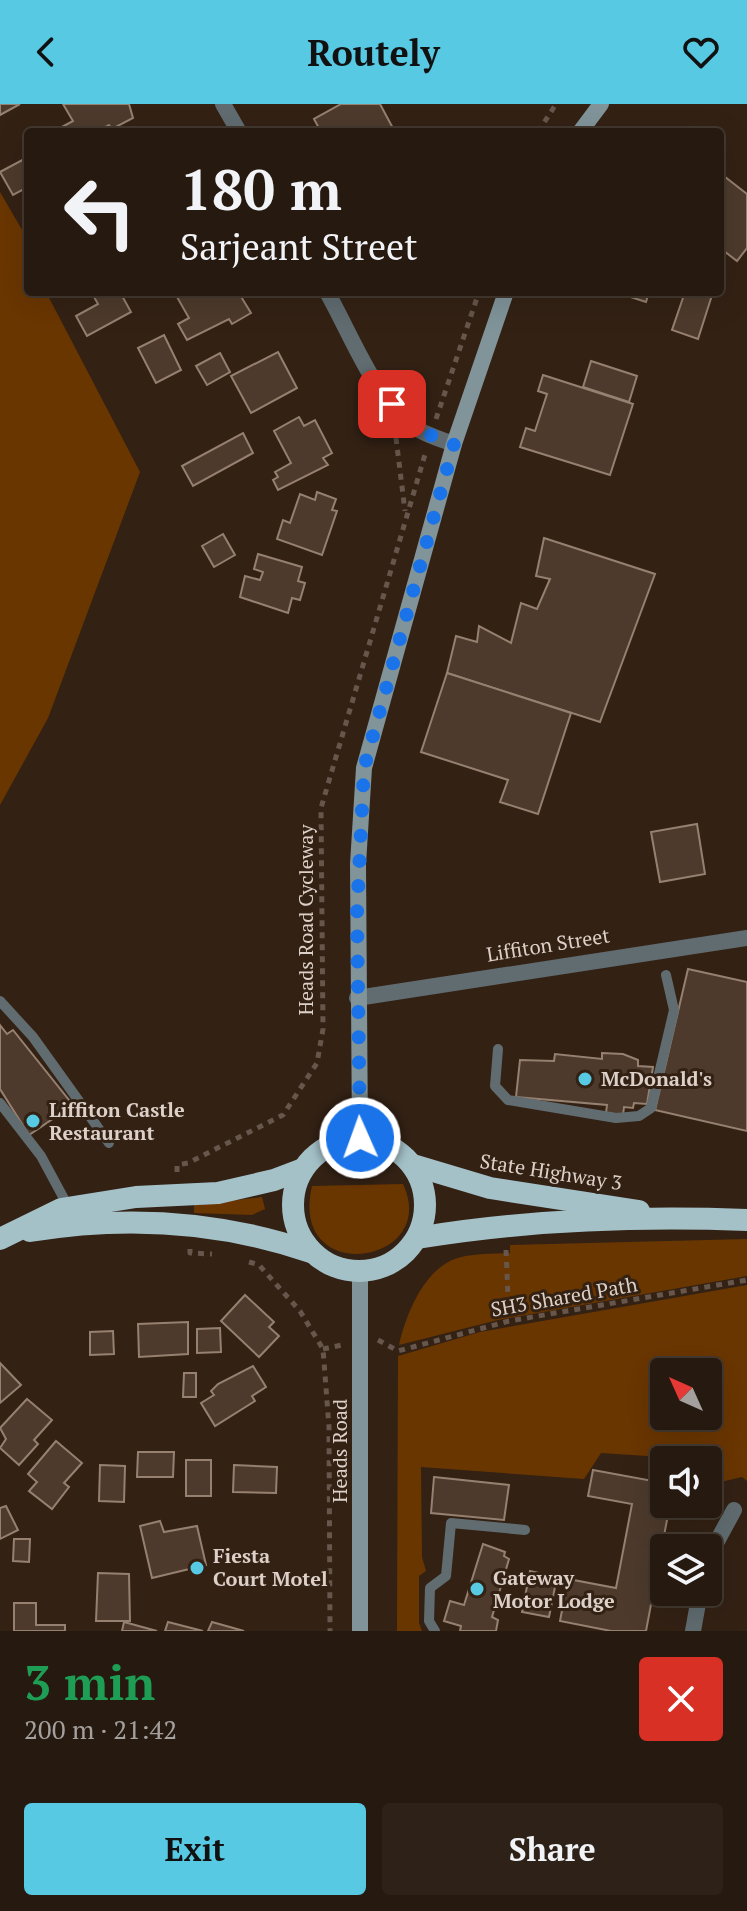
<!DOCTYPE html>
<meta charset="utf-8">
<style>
body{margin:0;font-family:"PT Serif",serif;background:#2e2218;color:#f1f3f6;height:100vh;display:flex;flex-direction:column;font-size:30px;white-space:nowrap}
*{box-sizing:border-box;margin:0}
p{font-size:26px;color:#a4a09e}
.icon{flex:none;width:44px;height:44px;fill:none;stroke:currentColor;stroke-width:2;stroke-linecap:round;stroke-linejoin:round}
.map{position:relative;height:1527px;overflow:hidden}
.sheet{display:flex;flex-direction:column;background:#26190f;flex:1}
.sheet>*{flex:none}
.top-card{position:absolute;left:24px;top:24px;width:700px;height:168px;border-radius:8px;box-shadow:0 8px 32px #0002,0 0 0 2px #42382f;background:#26190f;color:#f1f3f6;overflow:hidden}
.needle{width:52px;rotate:315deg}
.controls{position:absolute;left:650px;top:1254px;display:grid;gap:16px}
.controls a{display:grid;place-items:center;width:72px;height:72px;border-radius:8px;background:#26190f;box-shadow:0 8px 32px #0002,0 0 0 2px #42382f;font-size:40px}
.pin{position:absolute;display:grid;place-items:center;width:68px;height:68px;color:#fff;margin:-34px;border-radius:16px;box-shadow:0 4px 12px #0006}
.me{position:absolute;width:88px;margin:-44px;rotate:358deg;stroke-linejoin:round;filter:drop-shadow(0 0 6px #0008)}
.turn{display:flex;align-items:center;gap:28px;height:168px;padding:0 24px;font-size:36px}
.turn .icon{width:104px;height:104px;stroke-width:2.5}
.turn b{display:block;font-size:56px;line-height:68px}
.round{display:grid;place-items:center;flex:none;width:84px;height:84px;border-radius:8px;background:#2e2218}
.headline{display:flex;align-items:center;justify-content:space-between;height:136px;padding:0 24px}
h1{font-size:48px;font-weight:700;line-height:60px;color:#1e9e55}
.cta{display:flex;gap:16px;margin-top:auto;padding:16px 24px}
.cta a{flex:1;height:92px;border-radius:8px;background:#58c9e3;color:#111;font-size:32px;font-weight:700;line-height:92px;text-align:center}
.cta a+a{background:#2e2218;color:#f1f3f6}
header{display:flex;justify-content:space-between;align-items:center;height:104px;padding:0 24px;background:#58c9e3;color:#111;font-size:36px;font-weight:700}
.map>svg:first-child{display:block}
</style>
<header><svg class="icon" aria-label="back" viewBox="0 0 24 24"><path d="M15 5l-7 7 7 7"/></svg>Routely<svg class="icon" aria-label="heart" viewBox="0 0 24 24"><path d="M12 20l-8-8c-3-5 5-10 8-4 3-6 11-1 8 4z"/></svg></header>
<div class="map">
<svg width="747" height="1527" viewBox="0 0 747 1527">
<rect width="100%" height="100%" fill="#332114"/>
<!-- green -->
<g fill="#6a3600" fill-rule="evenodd">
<polygon points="0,88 28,136 28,188 46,188 140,368 48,614 0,701"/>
<path d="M403 1080C441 1161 288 1184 312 1082Z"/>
<polygon points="262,1093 265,1105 252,1111 194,1109 194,1101"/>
<path d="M747 1135V1172L498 1216 399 1241C406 1211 422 1170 452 1156 469 1149 492 1150 510 1149V1141Z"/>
<path d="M747 1181V1377L742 1373 712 1380 708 1377V1356L601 1349 584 1375 421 1363 422 1453 426 1467 419 1472V1519L422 1527H397L398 1252 480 1228ZM664 1268H708V1312H664Z"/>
</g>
<!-- building -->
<g fill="#4d3a2c" stroke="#968070" stroke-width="2">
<polygon points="0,0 20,0 0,11"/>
<polygon points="63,0 129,0 133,14 112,25 109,21 96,28 62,28 60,24 73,17"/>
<polygon points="341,0 380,0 395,28 321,28 314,15"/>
<polygon points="28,53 28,83 13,91 0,68"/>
<polygon points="720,69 747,90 747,144 737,157 720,144"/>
<polygon points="103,188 120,188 131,208 87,232 76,212 98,200 94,193"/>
<polygon points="187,188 244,188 240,191 251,209 232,220 229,215 187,236 178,220 189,214 177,193"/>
<polygon points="615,188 649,188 646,198"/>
<polygon points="685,188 713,188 698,235 672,226"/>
<polygon points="164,231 181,266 156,279 138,244"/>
<polygon points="278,248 297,284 251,309 231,272"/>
<polygon points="220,249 230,268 207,281 196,262"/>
<polygon points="591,257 637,272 629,298 583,283"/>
<polygon points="543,271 633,300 610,371 520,343 526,324 535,327 547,290 538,287"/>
<polygon points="299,313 304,322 315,316 332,349 323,354 328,361 278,386 273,376 278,373 275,368 291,359 274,327"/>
<polygon points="243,329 253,349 193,382 182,362"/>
<polygon points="317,388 336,395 332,406 337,407 322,451 277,435 283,416 290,419 300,390 315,396"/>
<polygon points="223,430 235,451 214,463 202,442"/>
<polygon points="544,434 655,470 600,618 447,569 456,532 477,538 479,522 511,539 521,499 537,505 550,475 536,472"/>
<polygon points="258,450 302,463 298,477 305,479 300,496 292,494 288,509 240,493 245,472 260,476 263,468 254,465"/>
<polygon points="447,569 571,609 538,710 500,698 508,676 421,648"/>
<polygon points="697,720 705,770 660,778 651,728"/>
<polygon points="688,865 747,878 747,1027 655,1006"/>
<polygon points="0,921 7,930 13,926 73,1001 29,1031 0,985"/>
<polygon points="602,949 623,950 638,956 638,962 653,963 647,1000 634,999 633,1004 624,1003 623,1011 606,1009 607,1001 516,993 520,956 554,957 555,950 602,955"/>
<polygon points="245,1191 274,1218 269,1223 279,1232 259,1253 221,1217"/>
<polygon points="188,1218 188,1250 139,1253 138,1220"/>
<polygon points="220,1224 221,1248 197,1249 197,1225"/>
<polygon points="113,1227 114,1250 90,1251 90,1228"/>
<polygon points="0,1259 21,1281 0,1299"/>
<polygon points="253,1262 266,1283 252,1292 255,1297 215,1322 201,1299 214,1291 211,1287 218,1280"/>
<polygon points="184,1269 196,1269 196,1293 183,1293"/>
<polygon points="27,1295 52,1316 34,1336 38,1340 19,1361 0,1344 6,1335 0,1324"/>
<polygon points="56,1337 82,1359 64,1379 69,1383 52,1405 29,1387 37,1378 28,1370"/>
<polygon points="138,1348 174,1348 173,1373 137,1373"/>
<rect x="186" y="1356" width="25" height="36"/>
<polygon points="100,1361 125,1362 124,1398 99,1397"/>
<polygon points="234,1361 277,1363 276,1389 233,1388"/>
<polygon points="593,1366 664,1379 664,1400 670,1400 646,1527 611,1527 560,1517 568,1475 616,1484 632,1400 588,1392"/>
<polygon points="434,1373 509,1381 504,1416 431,1409"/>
<polygon points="6,1402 18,1426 0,1435 0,1404"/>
<polygon points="160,1417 164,1428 197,1422 206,1461 152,1474 140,1422"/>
<polygon points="14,1435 30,1435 29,1458 13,1457"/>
<polygon points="483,1440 505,1448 504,1452 509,1455 492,1513 498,1516 496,1527 460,1527 461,1522 444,1517 450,1497 464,1501"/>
<polygon points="530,1467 557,1473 549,1513 522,1508"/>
<polygon points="98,1469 129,1470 130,1517 96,1517"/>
<polygon points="14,1499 36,1499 36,1521 65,1521 65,1527 14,1527"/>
<polygon points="124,1518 157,1527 122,1527"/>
<polygon points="168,1518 203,1527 165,1527"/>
<polygon points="212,1518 244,1527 208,1527"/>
</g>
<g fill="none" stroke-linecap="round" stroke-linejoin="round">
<!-- path -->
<g stroke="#66564b" stroke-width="5" stroke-dasharray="6 6" stroke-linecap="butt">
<polyline points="538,28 556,0"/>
<polyline points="436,315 479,188"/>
<polyline points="396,334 405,407"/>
<polyline points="177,1068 177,1061 188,1059 283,1011 317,959 323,925 321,704 426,347"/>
<polyline points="190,1145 190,1149 212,1150"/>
<polyline points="506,1146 509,1217"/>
<polyline points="249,1158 259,1161 300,1207 323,1245 329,1323 330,1527"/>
<polyline points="378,1236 398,1247 509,1217 747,1176"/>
<polyline points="323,1245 342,1241"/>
</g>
<!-- service -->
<g stroke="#606c70" stroke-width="10">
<polyline points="0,897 33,933 109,1039"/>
<polyline points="498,945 495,982 508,996 616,1014 639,1012 651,1004 674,906 666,871"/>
<polyline points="0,999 41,1052 69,1104"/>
<polyline points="435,1527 429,1517 430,1484 446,1472 451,1419 525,1426"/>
</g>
<!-- minor -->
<g stroke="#606c70" stroke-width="16">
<polyline points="223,0 239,28"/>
<path d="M327 188C350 229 370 282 404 315 417 328 437 334 454 340"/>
<polyline points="357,894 747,834"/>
<polyline points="708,1454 734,1406"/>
<polyline points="693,1527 700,1488"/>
</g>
<!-- secondary -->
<g stroke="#809499" stroke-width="16">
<polyline points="580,28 601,0"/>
<polyline points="360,1034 358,760 364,664 454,340 506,188"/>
<polyline points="360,1168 360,1527"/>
</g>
<!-- trunk -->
<g stroke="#a4c1c8" stroke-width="22">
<circle cx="359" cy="1101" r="66"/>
<polyline points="413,1061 490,1084 639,1107"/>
<path d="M30 1127C126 1111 220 1117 311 1148"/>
<path d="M417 1134C525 1116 638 1112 747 1116"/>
<polyline points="0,1135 61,1105 136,1093 218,1089 274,1076 303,1065"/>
</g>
</g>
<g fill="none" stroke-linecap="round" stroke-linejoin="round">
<!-- route -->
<path stroke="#1a73e8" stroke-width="14" stroke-dasharray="0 25.2" d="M360 1034 357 809 364 664 454 340C428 332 409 321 392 300"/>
</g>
<!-- markers -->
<g fill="#58c9e3" stroke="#332114" stroke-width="3">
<circle cx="585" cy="975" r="8"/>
<circle cx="33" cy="1017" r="8"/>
<circle cx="197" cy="1464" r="8"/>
<circle cx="477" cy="1485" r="8"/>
</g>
<g text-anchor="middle" stroke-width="6" stroke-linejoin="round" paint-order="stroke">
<!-- street labels -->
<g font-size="20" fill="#dcd0c8" stroke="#332114">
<text transform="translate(306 816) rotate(-90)" y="7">Heads Road Cycleway</text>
<text transform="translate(548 841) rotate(-9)" y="7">Liffiton Street</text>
<text transform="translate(551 1068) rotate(9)" y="7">State Highway 3</text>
<text transform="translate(564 1193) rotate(-10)" y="7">SH3 Shared Path</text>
<text transform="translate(340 1347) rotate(-90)" y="7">Heads Road</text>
</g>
<!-- poi labels -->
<g font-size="20" font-weight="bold" fill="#dcd0c8" stroke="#332114" text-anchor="start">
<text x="601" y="982">McDonald's</text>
<text x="49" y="1013">Liffiton Castle<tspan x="49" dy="23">Restaurant</tspan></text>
<text x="213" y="1459">Fiesta<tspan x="213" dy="23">Court Motel</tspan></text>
<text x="493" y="1481">Gateway<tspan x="493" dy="23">Motor Lodge</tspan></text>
</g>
</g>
</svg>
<div class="controls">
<a><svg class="needle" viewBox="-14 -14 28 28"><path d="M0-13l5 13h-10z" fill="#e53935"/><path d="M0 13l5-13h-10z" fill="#a4a09e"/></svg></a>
<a><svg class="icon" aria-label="sound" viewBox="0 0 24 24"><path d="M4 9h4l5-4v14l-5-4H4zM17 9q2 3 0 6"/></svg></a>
<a><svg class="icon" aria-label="layers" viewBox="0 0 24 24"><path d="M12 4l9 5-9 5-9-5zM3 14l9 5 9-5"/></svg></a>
</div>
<div class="pin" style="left:392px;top:300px;background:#d93025"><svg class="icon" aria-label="arrive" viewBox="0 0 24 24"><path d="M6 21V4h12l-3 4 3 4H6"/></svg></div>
<svg class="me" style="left:360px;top:1034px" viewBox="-20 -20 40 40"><circle r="17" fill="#1a73e8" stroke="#fff" stroke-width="3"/><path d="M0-11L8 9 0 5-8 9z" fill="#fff"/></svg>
<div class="top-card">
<div class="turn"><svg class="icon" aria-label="left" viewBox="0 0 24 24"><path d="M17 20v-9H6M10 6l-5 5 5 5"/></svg><div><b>180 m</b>Sarjeant Street</div></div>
</div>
</div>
<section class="sheet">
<div class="headline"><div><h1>3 min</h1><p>200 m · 21:42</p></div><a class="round" style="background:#d93025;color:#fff"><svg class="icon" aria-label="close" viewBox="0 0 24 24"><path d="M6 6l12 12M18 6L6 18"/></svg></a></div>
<div class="cta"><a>Exit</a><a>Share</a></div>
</section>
